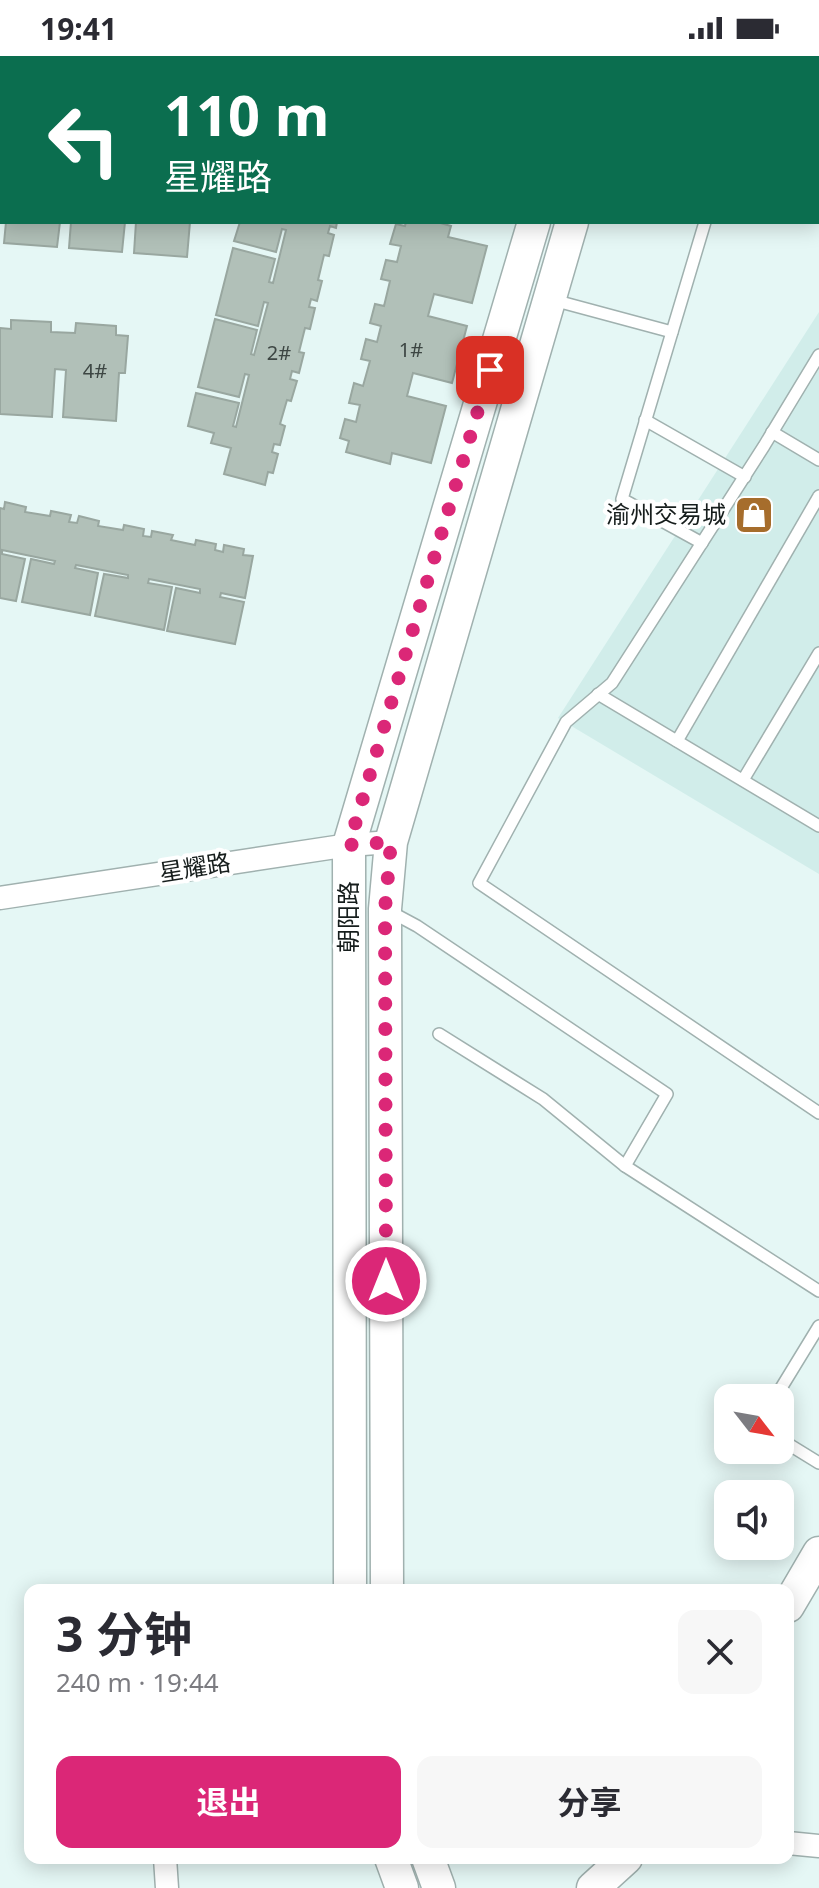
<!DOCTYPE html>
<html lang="zh">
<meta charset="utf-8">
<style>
body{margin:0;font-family:"Noto Sans","Noto Sans SC",sans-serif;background:#f7f7f7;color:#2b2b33;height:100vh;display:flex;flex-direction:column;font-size:30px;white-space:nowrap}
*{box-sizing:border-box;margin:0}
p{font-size:26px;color:#7c7c81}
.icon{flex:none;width:44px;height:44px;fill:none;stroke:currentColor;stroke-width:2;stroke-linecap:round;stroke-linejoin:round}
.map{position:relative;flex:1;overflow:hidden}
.drawer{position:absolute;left:24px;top:1528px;width:770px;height:280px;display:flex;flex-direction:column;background:#fff;border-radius:16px;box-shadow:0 4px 20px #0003}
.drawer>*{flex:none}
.hud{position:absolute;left:0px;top:0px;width:820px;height:168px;box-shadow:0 4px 20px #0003;background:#0b6e4f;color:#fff;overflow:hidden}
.needle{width:52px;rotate:121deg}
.buttons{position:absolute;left:714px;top:1328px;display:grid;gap:16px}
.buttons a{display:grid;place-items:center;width:80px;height:80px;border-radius:16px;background:#fff;box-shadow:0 4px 20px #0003;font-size:40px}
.pin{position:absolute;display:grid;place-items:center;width:68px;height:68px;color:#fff;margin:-34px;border-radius:16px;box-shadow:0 4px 12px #0006}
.me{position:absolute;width:88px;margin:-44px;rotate:0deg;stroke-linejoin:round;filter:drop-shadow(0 0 6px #0008)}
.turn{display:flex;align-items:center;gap:28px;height:168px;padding:0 32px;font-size:36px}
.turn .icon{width:104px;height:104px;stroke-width:2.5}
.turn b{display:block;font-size:56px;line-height:68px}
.round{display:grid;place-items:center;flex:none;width:84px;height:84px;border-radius:16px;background:#f7f7f7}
.headline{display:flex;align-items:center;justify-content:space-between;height:136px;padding:0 32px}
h1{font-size:48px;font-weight:700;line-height:60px}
.button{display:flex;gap:16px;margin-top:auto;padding:16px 32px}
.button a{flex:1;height:92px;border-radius:16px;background:#db2777;color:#fff;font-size:32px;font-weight:700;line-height:92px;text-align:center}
.button a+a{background:#f7f7f7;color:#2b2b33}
.status{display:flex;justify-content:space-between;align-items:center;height:56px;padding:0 40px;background:#fff;direction:ltr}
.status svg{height:22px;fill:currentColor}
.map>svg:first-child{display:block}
</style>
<div class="status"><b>19:41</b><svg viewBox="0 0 49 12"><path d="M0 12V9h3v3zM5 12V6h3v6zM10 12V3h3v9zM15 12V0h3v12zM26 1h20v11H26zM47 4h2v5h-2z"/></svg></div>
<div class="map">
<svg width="819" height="1832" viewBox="0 0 819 1832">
<rect width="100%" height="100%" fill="#e5f7f5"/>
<!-- built -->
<polygon fill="#d1edea" points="819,256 819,818 558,662"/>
<!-- building -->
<g fill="#b1c0b8" stroke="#99a7a0" stroke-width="2">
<polygon points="6,166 60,166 57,191 4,187"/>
<polygon points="71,166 125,166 122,196 69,192"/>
<polygon points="136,166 190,166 187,201 134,197"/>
<polygon points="240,166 337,166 336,172 330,170 328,177 334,179 329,200 324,199 318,224 322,225 317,245 311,243 309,251 315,252 310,273 305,272 299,296 304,297 299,317 292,315 290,323 297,325 291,345 287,344 280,368 285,370 280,389 274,388 272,396 278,398 273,417 268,416 265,429 224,418 231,392 211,387 214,377 188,370 196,337 239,347 233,370 236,371 249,319 245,318 239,341 198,331 215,263 257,274 251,298 254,299 268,247 264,246 258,270 216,259 233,192 275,203 269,226 273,227 286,174 282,173 276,196 234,185"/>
<polygon points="406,166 437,166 451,170 448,181 487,190 472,247 434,238 428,260 467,270 452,327 413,317 407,340 446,350 431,407 392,397 390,408 346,396 349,385 340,382 345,363 356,366 360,349 349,347 354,327 363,330 370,305 361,303 366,283 377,286 381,270 370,267 375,248 384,250 390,225 381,223 386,204 397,206 401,190 390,188 396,168 405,170"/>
<polygon points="11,264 51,266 51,276 75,277 76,267 116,270 116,279 128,280 125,317 119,317 116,365 63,361 66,314 55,313 52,361 0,358 0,272 11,273"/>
<polygon points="5,446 26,451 25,456 50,460 51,455 71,459 69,466 77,467 79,460 99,465 98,470 123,474 124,469 144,473 143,480 151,481 152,475 173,479 171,484 195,489 196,484 216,488 215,494 223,496 224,489 244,493 243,499 253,500 245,542 221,537 220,541 244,546 235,588 167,575 176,532 200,537 200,533 149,523 148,527 172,531 164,574 95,560 104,518 128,522 128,519 76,509 75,512 98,517 90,559 22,546 31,503 54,508 55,505 2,494 2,498 25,503 16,545 0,542 0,452 4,453"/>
</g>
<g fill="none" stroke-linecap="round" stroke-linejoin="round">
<defs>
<g id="lane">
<polyline points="791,2 792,0"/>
<polyline points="553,244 672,276"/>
<polyline points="819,299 764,390 612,627 566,666 479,827 819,1057"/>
<polyline points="645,364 745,421"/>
<polyline points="772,376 819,404"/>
<polyline points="702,487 622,443 705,166"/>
<polyline points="598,638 819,770"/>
<polyline points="677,685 819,440"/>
<polyline points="743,724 819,597"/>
<polyline points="389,855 417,870 667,1038 625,1110"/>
<polyline points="439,978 543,1043 625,1110 819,1235"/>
<polyline points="775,1342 819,1270"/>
<polyline points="780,1383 819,1407"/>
</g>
<g id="street">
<polyline points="0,842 349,789 391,786"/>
<polyline points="788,1787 819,1790"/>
<polyline points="165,1802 167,1832"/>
</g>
<g id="secondary">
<polyline points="115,0 140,2"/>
<polyline points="579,2 579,0"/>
<polyline points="620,2 620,0"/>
<polyline points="0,36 2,36"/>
<polyline points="350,1534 349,789 534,166"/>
<polyline points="387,1534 385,853 391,786 572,166"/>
<polyline points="788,1550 819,1497"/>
<polyline points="391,1802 402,1832"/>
<polyline points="428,1802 439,1832"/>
<polyline points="593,1832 626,1802"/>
</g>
</defs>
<!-- lane casing -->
<use href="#lane" stroke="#a0b1af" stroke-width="14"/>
<!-- street casing -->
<use href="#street" stroke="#a0b1af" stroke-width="25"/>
<!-- secondary casing -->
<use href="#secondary" stroke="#a0b1af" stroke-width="35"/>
<!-- lane -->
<use href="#lane" stroke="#fff" stroke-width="11"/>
<!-- street -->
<use href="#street" stroke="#fff" stroke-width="22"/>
<!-- secondary -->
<use href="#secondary" stroke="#fff" stroke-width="32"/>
</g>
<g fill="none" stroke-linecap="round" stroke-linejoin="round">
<!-- route -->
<polyline stroke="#db2777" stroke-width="14" stroke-dasharray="0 25.2" points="386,1225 385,853 391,786 349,789 490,314"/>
</g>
<!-- icons -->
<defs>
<symbol id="shop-square" viewBox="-11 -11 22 22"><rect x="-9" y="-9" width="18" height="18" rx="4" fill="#a66d2c" stroke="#fff"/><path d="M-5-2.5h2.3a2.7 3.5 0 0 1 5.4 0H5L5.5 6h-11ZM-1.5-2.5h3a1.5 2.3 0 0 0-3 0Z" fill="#fff"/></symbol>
</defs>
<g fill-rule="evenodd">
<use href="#shop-square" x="732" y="437" width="44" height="44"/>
</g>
<g text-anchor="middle" stroke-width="8" stroke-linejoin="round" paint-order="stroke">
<!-- number labels -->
<g font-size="20" fill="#3d4643">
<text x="411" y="301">1#</text>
<text x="279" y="304">2#</text>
<text x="95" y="322">4#</text>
</g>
<!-- poi labels -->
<g font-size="24" fill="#161d1c" stroke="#fff" text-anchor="end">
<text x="726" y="467">渝州交易城</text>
</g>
<!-- street labels -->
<g font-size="24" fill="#161d1c" stroke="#fff">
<text transform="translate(195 812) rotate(-9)" y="8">星耀路</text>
<text transform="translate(349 861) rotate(-90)" y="8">朝阳路</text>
</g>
</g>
</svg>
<div class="buttons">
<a><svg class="needle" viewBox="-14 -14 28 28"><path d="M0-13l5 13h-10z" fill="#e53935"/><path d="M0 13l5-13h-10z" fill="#7c7c81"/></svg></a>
<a><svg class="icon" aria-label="sound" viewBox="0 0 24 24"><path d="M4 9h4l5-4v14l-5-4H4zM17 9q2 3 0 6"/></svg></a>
</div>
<div class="pin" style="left:490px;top:314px;background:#d93025"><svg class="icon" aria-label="arrive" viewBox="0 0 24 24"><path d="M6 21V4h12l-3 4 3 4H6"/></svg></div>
<svg class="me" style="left:386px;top:1225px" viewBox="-20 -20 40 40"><circle r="17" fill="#db2777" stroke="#fff" stroke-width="3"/><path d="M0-11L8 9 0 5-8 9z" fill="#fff"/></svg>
<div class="hud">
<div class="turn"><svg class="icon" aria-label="left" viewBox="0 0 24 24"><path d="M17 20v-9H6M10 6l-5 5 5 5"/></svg><div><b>110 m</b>星耀路</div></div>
</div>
<section class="drawer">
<div class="headline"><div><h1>3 分钟</h1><p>240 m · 19:44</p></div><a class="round"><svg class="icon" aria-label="close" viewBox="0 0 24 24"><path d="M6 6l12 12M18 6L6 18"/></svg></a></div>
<div class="button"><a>退出</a><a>分享</a></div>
</section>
</div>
